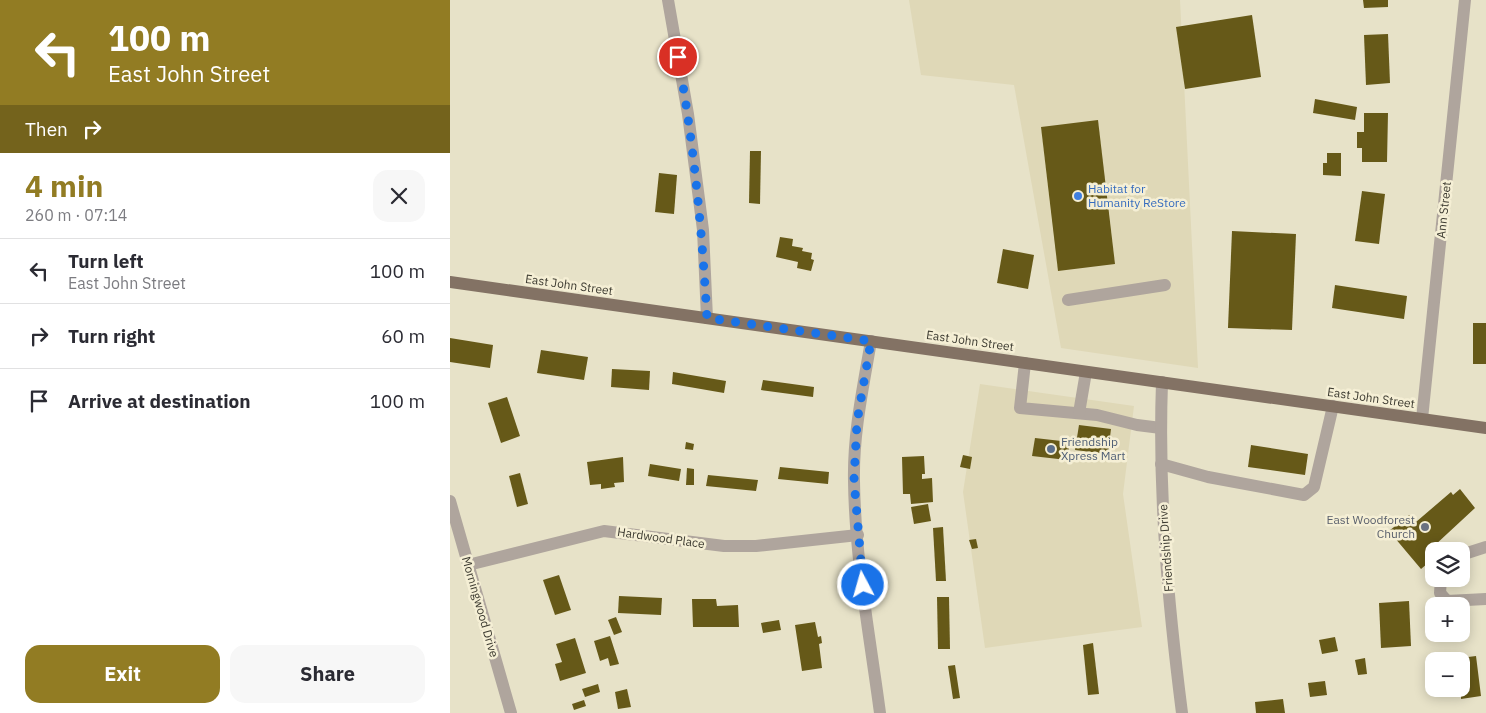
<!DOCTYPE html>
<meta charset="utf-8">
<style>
body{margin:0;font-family:"IBM Plex Sans",sans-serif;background:#f7f7f7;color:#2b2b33;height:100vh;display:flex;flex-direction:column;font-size:19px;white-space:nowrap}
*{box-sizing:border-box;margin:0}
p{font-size:16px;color:#7c7c81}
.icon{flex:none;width:28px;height:28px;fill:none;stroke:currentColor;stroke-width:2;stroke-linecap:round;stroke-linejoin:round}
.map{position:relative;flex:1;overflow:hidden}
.drawer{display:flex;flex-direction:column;background:#fff;width:450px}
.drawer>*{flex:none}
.top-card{background:#927c23;color:#fff;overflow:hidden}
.controls{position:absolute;left:975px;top:542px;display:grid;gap:10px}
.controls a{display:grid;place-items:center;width:45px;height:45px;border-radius:10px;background:#fff;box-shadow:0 2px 12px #0003;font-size:25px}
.pin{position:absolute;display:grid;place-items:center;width:42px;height:42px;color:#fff;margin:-21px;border:2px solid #fff;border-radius:50%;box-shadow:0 1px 5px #0007}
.me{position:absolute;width:55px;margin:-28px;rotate:354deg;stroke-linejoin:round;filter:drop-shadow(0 0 4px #0008)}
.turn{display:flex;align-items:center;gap:18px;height:105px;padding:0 25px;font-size:22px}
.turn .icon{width:65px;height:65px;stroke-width:2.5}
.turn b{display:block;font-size:35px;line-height:42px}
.then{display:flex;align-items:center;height:48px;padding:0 25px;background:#0003;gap:10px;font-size:19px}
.round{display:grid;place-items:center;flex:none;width:52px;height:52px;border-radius:15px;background:#f7f7f7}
.headline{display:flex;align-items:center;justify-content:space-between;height:85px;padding:0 25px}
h1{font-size:30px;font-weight:700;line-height:38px;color:#927c23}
.cta{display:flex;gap:10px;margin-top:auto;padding:10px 25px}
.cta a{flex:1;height:58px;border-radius:15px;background:#927c23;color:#fff;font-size:20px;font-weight:700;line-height:58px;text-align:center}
.cta a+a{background:#f7f7f7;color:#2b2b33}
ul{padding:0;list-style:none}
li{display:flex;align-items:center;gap:15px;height:65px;padding:0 25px;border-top:1px solid #e1e1e2}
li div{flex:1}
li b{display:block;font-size:19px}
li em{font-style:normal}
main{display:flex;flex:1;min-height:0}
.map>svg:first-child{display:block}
</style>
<main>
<section class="drawer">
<div class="top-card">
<div class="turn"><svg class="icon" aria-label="left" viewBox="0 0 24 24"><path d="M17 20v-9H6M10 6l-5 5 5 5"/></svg><div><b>100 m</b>East John Street</div></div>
<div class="then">Then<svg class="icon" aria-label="right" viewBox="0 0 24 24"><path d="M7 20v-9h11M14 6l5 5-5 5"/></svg></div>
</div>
<div class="headline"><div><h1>4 min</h1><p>260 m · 07:14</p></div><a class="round"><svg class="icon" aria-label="close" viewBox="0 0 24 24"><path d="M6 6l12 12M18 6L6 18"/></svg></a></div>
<ul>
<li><svg class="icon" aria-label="left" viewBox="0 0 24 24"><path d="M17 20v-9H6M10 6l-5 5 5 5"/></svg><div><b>Turn left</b><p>East John Street</p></div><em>100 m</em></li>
<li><svg class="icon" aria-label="right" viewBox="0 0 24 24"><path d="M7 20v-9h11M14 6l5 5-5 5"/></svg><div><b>Turn right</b></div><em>60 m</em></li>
<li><svg class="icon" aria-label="arrive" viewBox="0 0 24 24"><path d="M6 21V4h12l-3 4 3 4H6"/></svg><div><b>Arrive at destination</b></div><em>100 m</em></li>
</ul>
<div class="cta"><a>Exit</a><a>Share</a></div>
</section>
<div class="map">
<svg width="1036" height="713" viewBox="0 0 1036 713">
<rect width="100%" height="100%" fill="#e7e2c8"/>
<!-- built -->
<g fill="#dfd8b7">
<polygon points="459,0 730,0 748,368 611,348 564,85 471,75"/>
<polygon points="530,384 684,406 673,494 692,627 535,648 513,492"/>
</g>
<!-- building -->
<g fill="#665918">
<polygon points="913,0 938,0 938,7 914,8"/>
<polygon points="802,15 811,77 735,89 726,27"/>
<polygon points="938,34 940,83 916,85 914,35"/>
<polygon points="865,99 907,107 905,120 863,113"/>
<polygon points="914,113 938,113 937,162 912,162 912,148 907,148 907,132 914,132"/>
<polygon points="648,120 665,264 608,271 591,127"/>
<polygon points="300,151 311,151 310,204 299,203"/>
<polygon points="877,153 891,153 891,176 873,175 873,163 877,163"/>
<polygon points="209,173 227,175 224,214 205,212"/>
<polygon points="912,191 935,194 929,244 905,241"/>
<polygon points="782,231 846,234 842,330 778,328"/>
<polygon points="330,237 343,239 342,246 353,248 352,251 362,253 361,259 364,260 361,271 347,268 348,262 326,257"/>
<polygon points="553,249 584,255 578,289 547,283"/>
<polygon points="885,285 957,296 954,319 882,308"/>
<rect x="1023" y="323" width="13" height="41"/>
<polygon points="0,338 43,345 40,368 0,362"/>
<polygon points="91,350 138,357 134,380 87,373"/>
<polygon points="162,369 200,371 199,390 161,387"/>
<polygon points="223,372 276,381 274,393 222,384"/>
<polygon points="313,380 364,387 363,397 311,390"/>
<polygon points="57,397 70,436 51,443 38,403"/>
<polygon points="629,425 661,429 658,454 625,450"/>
<polygon points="585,438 620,442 617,460 582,456"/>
<polygon points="236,442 244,444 243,450 235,449"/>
<polygon points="801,445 858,454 855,475 798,467"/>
<polygon points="513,455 522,457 520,469 510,467"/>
<polygon points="474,456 475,474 472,474 472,479 482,478 483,502 461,504 460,494 453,494 452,457"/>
<polygon points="173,457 174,482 164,483 165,487 151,489 151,484 140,485 137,462"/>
<polygon points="200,464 231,469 229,481 198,476"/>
<polygon points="330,467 379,472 378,484 328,479"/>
<polygon points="237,468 244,469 244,485 236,485"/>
<polygon points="70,473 78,504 67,507 59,476"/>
<polygon points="258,475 308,480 306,491 256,486"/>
<polygon points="1010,489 1025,508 984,546 988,551 984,551 984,558 971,569 939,531 959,515 966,522 1001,492 1003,495"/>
<polygon points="478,504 481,521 464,524 461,507"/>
<polygon points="493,527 496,581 486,581 483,528"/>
<polygon points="526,539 528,548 522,549 519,540"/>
<polygon points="109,575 121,610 105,615 93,580"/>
<polygon points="169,596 212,598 211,615 168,613"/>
<polygon points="487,597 499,597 500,649 488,649"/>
<polygon points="242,599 266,599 267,606 288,605 289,627 243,627"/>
<polygon points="959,601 961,646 931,648 929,603"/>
<polygon points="166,617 172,632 164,635 158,620"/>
<polygon points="329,620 331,630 313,633 311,623"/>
<polygon points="365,622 368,637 371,636 372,643 369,644 372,668 352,671 345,625"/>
<polygon points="160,636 169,664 160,666 158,658 150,661 144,641"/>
<polygon points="885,637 888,651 872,654 869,640"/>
<polygon points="125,638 136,673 110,681 105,664 112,662 106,644"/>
<polygon points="643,643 649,694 638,695 633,645"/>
<polygon points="1026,656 1031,696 1011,699 1011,661 995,660"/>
<polygon points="915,658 917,674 908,675 905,660"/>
<polygon points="505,665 510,698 503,699 498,666"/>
<polygon points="875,681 877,695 860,697 858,683"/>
<polygon points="148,684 150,692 135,697 132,689"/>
<polygon points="177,689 181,707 168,709 165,692"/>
<polygon points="833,699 835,713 806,713 805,702"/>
<polygon points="134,700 136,706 124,710 122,704"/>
</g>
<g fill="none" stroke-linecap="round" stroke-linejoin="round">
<!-- minor -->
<g stroke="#afa59d" stroke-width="12">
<polyline points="218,0 238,114 253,230 257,318"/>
<polyline points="618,300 715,285"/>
<path d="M421 341C413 388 403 434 404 481 405 559 420 637 430 713"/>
<polyline points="575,363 570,408 647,415 687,425 711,428"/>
<path d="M712 382C708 493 718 603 732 713"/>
<polyline points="629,413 636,372"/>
<polyline points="972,419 1015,0"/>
<polyline points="711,464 758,477 854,495 864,487 883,406"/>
<polyline points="0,501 61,713"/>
<polyline points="1011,555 1036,547"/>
<polyline points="18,565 154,531 274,546 306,546 408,535"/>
<polyline points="991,579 990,593 997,601 1036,599"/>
</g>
<!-- major -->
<polyline stroke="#837264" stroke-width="12" points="0,282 1036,428"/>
</g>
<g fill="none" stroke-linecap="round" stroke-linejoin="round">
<!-- route -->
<path stroke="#1a73e8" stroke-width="9" stroke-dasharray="0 16.2" d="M228 57C244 144 252 231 257 318L421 341 407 422 404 480 413 585"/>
</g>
<!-- markers -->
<circle fill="#3f7fe0" stroke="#f5efd5" stroke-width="2" cx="628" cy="196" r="5"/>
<circle fill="#5c6f8a" stroke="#f5efd5" stroke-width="2" cx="601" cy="449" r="5"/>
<circle fill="#6b7280" stroke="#f5efd5" stroke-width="2" cx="975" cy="527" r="5"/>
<g text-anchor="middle" stroke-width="5" stroke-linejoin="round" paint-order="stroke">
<!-- shop labels -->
<g font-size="12" fill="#366cbe" stroke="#f5efd5" text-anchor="start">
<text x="638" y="193">Habitat for<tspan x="638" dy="14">Humanity ReStore</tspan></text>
</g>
<!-- street labels -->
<g font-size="12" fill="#3d3b31" stroke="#f5efd5">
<text transform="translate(994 210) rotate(-84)" y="4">Ann Street</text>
<text transform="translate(119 285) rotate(8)" y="4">East John Street</text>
<text transform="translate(520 341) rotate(8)" y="4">East John Street</text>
<text transform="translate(921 398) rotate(8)" y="4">East John Street</text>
<text transform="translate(211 538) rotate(8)" y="4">Hardwood Place</text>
<text transform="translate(716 548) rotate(-94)" y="4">Friendship Drive</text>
<text transform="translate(30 607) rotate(74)" y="4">Morningwood Drive</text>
</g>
<!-- service labels -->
<g font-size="12" fill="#4e5e75" stroke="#f5efd5" text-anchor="start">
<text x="611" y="446">Friendship<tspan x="611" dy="14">Xpress Mart</tspan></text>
</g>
<!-- worship labels -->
<g font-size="12" fill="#5b616d" stroke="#f5efd5" text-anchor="end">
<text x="965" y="524">East Woodforest<tspan x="965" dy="14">Church</tspan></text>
</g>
</g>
</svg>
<div class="controls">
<a><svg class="icon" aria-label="layers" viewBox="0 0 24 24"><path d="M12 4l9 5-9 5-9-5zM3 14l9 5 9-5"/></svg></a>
<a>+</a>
<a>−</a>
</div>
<div class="pin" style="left:228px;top:57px;background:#d93025"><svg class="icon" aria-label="arrive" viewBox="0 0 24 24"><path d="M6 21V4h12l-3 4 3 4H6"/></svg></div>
<svg class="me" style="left:413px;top:585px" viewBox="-20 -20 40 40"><circle r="17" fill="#1a73e8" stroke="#fff" stroke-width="3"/><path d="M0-11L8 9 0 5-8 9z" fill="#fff"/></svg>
</div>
</main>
